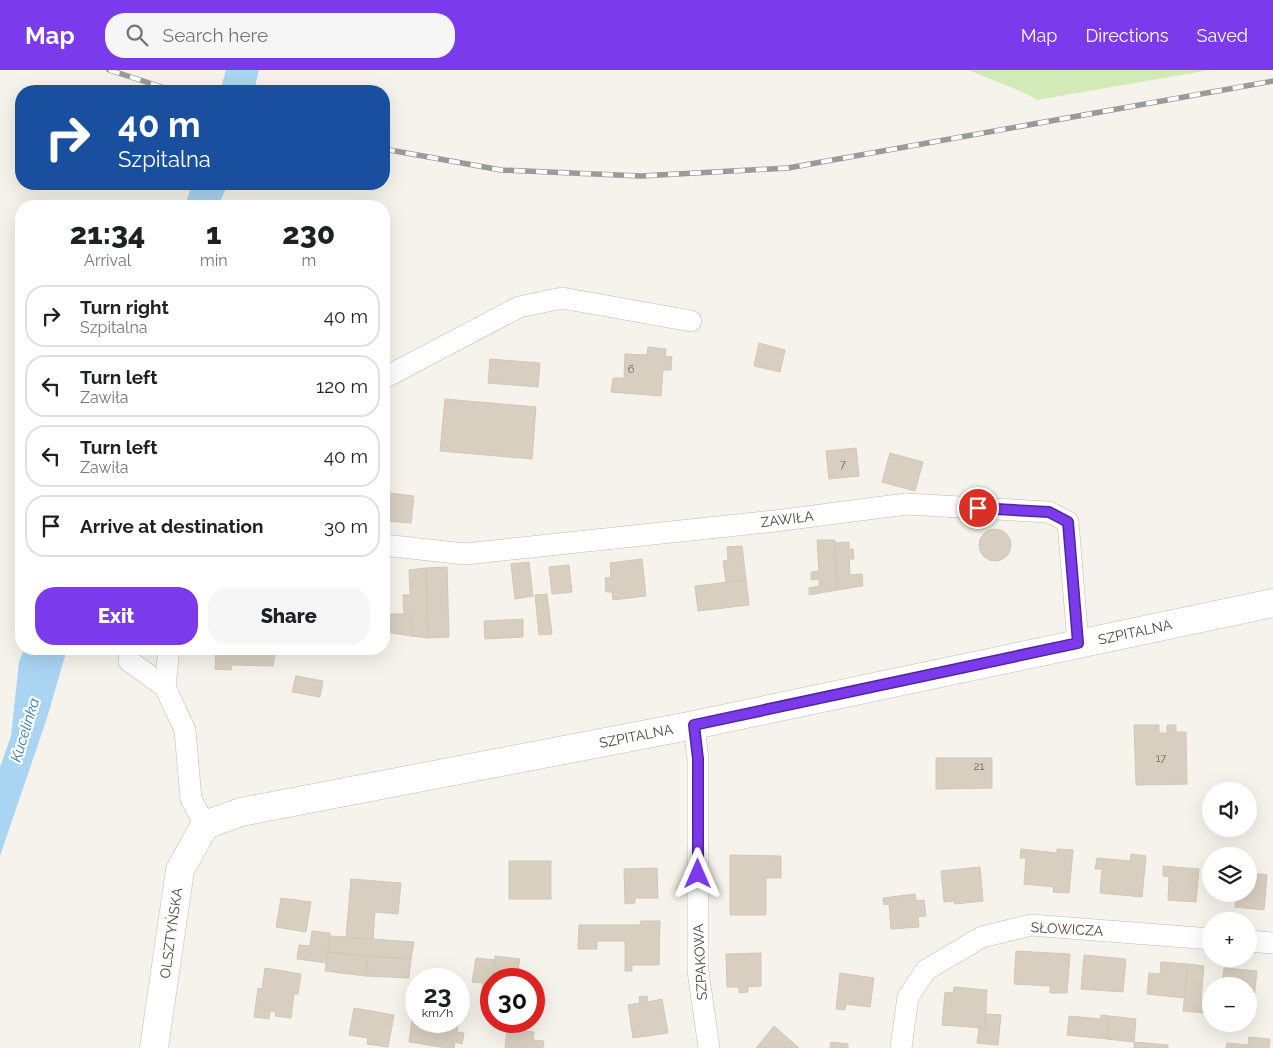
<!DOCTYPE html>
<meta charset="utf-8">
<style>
body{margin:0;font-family:Raleway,sans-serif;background:#f6f6f6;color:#202124;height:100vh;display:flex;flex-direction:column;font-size:19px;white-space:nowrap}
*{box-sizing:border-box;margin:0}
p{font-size:16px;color:#757577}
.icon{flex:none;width:28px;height:28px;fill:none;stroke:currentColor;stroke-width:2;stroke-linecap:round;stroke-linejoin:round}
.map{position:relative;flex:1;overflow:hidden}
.panel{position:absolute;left:15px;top:130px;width:375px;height:455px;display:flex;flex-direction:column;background:#fff;border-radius:20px;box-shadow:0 5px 20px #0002}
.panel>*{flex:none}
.top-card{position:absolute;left:15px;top:15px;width:375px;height:105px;border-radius:20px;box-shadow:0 5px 20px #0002;background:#1a4fa0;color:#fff;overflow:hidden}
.tools{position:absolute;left:1202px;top:712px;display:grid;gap:10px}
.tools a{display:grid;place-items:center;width:55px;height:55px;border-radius:50%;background:#fff;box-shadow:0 5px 20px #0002;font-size:25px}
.speed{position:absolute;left:405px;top:898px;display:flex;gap:10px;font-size:25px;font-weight:700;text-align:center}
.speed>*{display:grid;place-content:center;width:65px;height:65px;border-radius:50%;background:#fff;box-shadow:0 5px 20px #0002;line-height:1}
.speed small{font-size:12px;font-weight:400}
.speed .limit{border:8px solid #d22;background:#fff;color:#111}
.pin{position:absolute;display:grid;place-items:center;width:42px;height:42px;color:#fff;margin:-21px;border:2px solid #fff;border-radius:50%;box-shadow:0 1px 5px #0007}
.me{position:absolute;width:55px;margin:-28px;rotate:0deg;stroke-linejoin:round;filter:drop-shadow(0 0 4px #0008)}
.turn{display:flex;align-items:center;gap:18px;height:105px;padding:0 20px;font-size:22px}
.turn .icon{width:65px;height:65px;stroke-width:2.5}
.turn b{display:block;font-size:35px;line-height:42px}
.eta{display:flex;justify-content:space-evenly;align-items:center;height:85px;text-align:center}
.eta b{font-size:30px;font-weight:800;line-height:35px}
.cta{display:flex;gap:10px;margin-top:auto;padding:10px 20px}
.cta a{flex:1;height:58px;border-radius:20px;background:#7c3aed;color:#fff;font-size:20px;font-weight:800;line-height:58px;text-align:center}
.cta a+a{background:#f6f6f6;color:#202124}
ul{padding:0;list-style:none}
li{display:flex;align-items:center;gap:15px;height:62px;margin:0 10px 8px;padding:0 10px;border:2px solid #e0e0e0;border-radius:20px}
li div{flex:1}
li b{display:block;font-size:19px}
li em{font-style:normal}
header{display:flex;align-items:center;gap:30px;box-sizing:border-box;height:70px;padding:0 25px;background:#7c3aed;color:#fff}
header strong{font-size:24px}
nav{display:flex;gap:28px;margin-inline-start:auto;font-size:18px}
.search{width:350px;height:45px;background:#f6f6f6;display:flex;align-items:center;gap:12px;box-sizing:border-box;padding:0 18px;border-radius:20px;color:#757577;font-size:19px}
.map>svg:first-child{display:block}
</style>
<header>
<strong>Map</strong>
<div class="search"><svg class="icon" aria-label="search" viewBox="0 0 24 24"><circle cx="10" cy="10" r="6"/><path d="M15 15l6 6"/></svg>Search here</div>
<nav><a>Map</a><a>Directions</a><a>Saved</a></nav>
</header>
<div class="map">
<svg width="1273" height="978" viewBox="0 0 1273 978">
<rect width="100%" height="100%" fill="#f6f3ec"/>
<!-- green -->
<polygon fill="#d2eab5" points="968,0 1210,0 1037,30 1027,24"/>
<!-- water -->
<g fill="#a9d4f2">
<polygon points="226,0 259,0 254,21 220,21"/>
<polygon points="192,114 228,114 218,136 185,136"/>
<polygon points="24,579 67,579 47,648 0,786 0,697 11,666 19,592"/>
</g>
<!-- building -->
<g fill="#d8cfc1" stroke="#d3c7b4">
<polygon points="759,273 785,280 780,302 754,296"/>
<polygon points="648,277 666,279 665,286 672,287 671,300 663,300 661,326 611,322 613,308 624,308 625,284 647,285"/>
<polygon points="490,289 540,293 538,317 488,313"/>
<polygon points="445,329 536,337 532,389 440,381"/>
<polygon points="856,378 859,406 829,409 826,381"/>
<polygon points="890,383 923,392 915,421 882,412"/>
<polygon points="389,423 414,426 411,453 386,451"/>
<circle cx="995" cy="475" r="16"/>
<polygon points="817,470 835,470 837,520 809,525 809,518 819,516 819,509 811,510 811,502 819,501"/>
<polygon points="849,472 849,479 853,479 854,489 849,489 850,505 862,504 863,516 837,520 835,473"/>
<polygon points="742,476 746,510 726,512 723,491 728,490 727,477"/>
<polygon points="642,489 646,526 613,530 612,522 606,522 605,508 611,507 610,493"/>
<polygon points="529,492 533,526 515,529 511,494"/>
<polygon points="569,495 572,522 552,524 549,497"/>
<polygon points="447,497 449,567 428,568 426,498"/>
<polygon points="426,498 428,568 412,566 411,544 404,544 403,525 410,525 409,500"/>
<polygon points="746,510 749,535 698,541 695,516"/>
<polygon points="547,524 552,564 539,565 535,525"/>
<polygon points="385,544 411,544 412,566 385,562"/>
<polygon points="523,549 523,567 485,569 484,551"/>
<polygon points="216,579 259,581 259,582 275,584 273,596 232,595 231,600 215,599"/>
<polygon points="234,579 259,579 259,581"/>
<polygon points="296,606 323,611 320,627 292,622"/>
<polygon points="1134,655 1159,655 1159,663 1167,663 1167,655 1176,655 1176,662 1186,662 1187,714 1136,715"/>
<polygon points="936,688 992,688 992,718 936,719"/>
<polygon points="1021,779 1057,783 1057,779 1073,780 1069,823 1053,822 1054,817 1024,814 1026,788 1020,788"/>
<polygon points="1131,784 1146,786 1142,827 1100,823 1102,799 1095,799 1097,788 1130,791"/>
<polygon points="730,785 781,786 781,808 766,808 766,845 730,845"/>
<rect x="509" y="791" width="42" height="38"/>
<polygon points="1163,796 1199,799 1196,832 1168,830 1169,807 1163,806"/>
<polygon points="980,797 983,831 955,834 954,831 944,832 941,801"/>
<polygon points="657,798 658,828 635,828 635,833 625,834 624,799"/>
<polygon points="1249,803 1267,805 1264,840 1235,837 1236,824 1249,824"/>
<polygon points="351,809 401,813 398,844 375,842 373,869 346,867"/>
<polygon points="915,824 916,831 924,830 926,846 918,847 919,857 891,859 889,834 884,835 883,828"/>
<polygon points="281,828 311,832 306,862 276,857"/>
<polygon points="641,851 660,851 659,895 632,895 632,901 625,901 625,871 597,871 597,879 578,879 579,855 640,855"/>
<polygon points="312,861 330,863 327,893 297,889 299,875 310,876"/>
<polygon points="330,866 414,872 411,889 328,882"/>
<polygon points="1016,881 1070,884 1067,923 1050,923 1050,916 1014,914"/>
<polygon points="328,882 367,886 366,906 325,901"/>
<polygon points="761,883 761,916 748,917 748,922 739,923 739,917 727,917 726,884"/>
<polygon points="1084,885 1126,889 1123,922 1081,919"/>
<polygon points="367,886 411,889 409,908 366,906"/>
<polygon points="495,886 520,889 517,905 493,902"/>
<polygon points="476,888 495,890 489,933 480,931 483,913 472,912"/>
<polygon points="1161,892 1188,894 1185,928 1147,924 1149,903 1160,904"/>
<polygon points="1188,894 1204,896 1201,929 1207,930 1206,943 1183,941"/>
<polygon points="265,898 301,904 298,924 294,924 291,948 275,946 276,942 270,941 269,949 254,947 258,918 262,919"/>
<polygon points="1224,898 1257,901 1253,937 1249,936 1249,916 1215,916 1215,913 1222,914"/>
<polygon points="493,902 513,904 512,909 492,909"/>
<polygon points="840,903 874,908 870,937 846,934 845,940 836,939"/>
<polygon points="954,917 987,920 985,958 942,955 945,922 953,923"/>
<polygon points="647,926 648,932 662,929 668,963 633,968 628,935 640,933 639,927"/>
<polygon points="414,935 416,935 416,951 458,953 457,962 464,963 462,974 455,972 454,978 448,978 409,972"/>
<polygon points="354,938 394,945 388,977 367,974 368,968 349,965"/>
<polygon points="986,944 1001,945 998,975 977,973 979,958 985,958"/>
<polygon points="1101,945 1109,946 1107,969 1067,965 1069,946 1101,949"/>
<polygon points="1109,946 1136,949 1134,972 1107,969"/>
<polygon points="774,956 799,978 756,978"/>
<polygon points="507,959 534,962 533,970 544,971 543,978 505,978"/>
<polygon points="1249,967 1270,969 1269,978 1226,978 1227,973 1248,975"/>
<polygon points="831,972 848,974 848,978 830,978"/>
<polygon points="1134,972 1168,975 1168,978 1134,978"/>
</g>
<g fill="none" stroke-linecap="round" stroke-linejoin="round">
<defs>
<g id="minor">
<polyline points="384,308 519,237 562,228 691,251"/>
<polyline points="384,475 465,484 775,451 906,434 1049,442 1068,452 1078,573"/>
<polyline points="129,591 165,617 185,660 191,729 205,755"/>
<polyline points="165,617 169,579"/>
<polyline points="694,655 698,689 698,901 709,978"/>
<polyline points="1249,871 1273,873"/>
<polyline points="901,978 908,927 926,900 982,867 1031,855 1211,869"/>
</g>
<polyline id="tertiary" points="154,978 180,800 205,755 241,742 694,655 1273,533"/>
</defs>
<!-- minor casing -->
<use href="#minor" stroke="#c2bbae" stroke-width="22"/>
<!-- tertiary casing -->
<use href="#tertiary" stroke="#c2bbae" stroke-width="29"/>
<!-- minor -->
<use href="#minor" stroke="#fff" stroke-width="21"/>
<!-- tertiary -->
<use href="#tertiary" stroke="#fff" stroke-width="28"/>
<defs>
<g id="rail">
<polyline points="109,0 174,21"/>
<polyline points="384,79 501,100 641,106 788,98 1273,11"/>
</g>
</defs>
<!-- rail casing -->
<use href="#rail" stroke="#9a9a9a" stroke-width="5.5"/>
<!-- rail -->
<use href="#rail" stroke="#fff" stroke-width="4" stroke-dasharray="11" stroke-linecap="butt"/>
</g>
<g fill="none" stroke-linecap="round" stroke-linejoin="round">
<defs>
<polyline id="route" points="698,804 698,689 694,655 1078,573 1068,452 1049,442 978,438"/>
</defs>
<!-- route casing -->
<use href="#route" stroke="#51269a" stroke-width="12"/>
<!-- route -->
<use href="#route" stroke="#7c3aed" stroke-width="9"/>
</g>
<g text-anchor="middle" stroke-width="4.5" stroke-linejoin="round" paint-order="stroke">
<!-- number labels -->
<g font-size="11" fill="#6e675b">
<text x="631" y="303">6</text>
<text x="843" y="398">7</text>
<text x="1161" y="692">17</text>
<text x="979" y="700">21</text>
</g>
<!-- street labels -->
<g font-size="14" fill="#4b4439" stroke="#fff">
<text transform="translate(787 449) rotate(-7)" y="5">ZAWIŁA</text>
<text transform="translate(1135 562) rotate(-12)" y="5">SZPITALNA</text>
<text transform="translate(636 666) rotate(-11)" y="5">SZPITALNA</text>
<text transform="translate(1067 859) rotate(3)" y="5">SŁOWICZA</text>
<text transform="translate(171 863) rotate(-82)" y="5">OLSZTYŃSKA</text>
<text transform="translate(700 892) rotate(-93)" y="5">SZPAKOWA</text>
</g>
<!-- water labels -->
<g font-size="15" font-style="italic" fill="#2e7ab2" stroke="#fff">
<text transform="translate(25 660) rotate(-73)" y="5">Kucelinka</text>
</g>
</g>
</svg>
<div class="tools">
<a><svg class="icon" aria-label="sound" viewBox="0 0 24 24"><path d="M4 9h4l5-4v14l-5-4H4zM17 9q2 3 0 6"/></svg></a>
<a><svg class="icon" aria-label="layers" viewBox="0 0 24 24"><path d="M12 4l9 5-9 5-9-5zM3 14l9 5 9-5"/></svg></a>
<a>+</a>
<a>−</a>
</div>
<div class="speed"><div>23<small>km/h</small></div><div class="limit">30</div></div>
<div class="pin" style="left:978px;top:438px;background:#d93025"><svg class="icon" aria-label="arrive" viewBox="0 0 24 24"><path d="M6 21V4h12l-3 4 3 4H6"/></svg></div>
<svg class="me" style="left:698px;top:804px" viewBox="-20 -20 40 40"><path d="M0-17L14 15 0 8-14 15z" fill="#7c3aed" stroke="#fff" stroke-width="4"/></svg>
<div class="top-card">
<div class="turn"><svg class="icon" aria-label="right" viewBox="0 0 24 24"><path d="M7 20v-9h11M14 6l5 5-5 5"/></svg><div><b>40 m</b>Szpitalna</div></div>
</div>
<section class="panel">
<div class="eta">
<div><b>21:34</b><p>Arrival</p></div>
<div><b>1</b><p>min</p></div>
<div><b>230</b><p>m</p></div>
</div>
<ul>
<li><svg class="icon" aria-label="right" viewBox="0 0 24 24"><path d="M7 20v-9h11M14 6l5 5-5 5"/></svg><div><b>Turn right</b><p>Szpitalna</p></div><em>40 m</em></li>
<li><svg class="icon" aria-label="left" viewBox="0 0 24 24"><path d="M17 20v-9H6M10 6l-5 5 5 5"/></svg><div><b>Turn left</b><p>Zawiła</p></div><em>120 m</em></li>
<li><svg class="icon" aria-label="left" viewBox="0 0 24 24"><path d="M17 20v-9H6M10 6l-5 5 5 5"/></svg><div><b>Turn left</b><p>Zawiła</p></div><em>40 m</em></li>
<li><svg class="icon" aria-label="arrive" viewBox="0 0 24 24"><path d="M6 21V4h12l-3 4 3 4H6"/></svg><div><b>Arrive at destination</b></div><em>30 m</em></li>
</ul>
<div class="cta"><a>Exit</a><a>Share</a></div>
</section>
</div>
